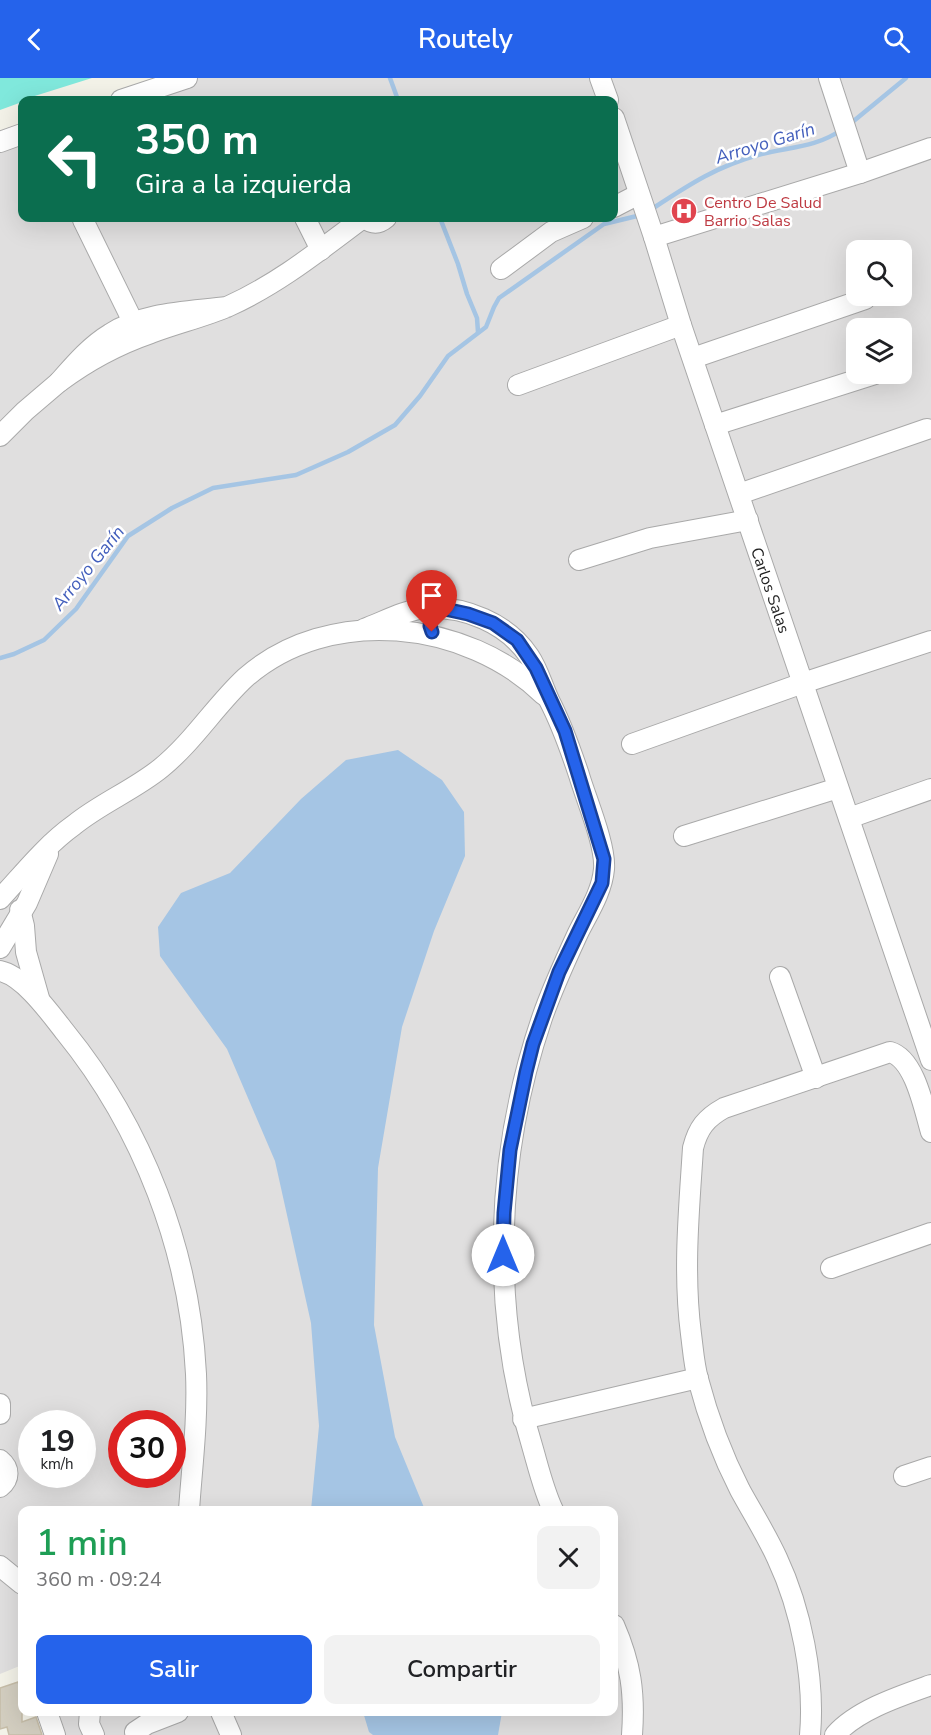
<!DOCTYPE html>
<html lang="es">
<meta charset="utf-8">
<style>
body{margin:0;font-family:"Nunito Sans",sans-serif;background:#f2f2f2;color:#202124;height:100vh;display:flex;flex-direction:column;font-size:22px;white-space:nowrap}
*{box-sizing:border-box;margin:0}
p{font-size:20px;color:#757577}
.icon{flex:none;width:33px;height:33px;fill:none;stroke:currentColor;stroke-width:2;stroke-linecap:round;stroke-linejoin:round}
.map{position:relative;flex:1;overflow:hidden}
.side{position:absolute;left:18px;top:1428px;width:600px;height:210px;display:flex;flex-direction:column;background:#fff;border-radius:12px;box-shadow:0 6px 24px #0002}
.side>*{flex:none}
.banner{position:absolute;left:18px;top:18px;width:600px;height:126px;border-radius:12px;box-shadow:0 6px 24px #0002;background:#0b6e4f;color:#fff;overflow:hidden}
.buttons{position:absolute;left:846px;top:162px;display:grid;gap:12px}
.buttons a{display:grid;place-items:center;width:66px;height:66px;border-radius:12px;background:#fff;box-shadow:0 6px 24px #0002;font-size:30px}
.speed{position:absolute;left:18px;top:1332px;display:flex;gap:12px;font-size:30px;font-weight:700;text-align:center}
.speed>*{display:grid;place-content:center;width:78px;height:78px;border-radius:50%;background:#fff;box-shadow:0 6px 24px #0002;line-height:1}
.speed small{font-size:15px;font-weight:400}
.speed .limit{border:9px solid #d22;background:#fff;color:#111}
.pin{position:absolute;display:grid;place-items:center;width:51px;height:51px;color:#fff;margin:-62px -26px;border-radius:50% 50% 50% 0;rotate:-45deg;box-shadow:0 0 6px #0007}
.pin .icon{rotate:45deg}
.me{position:absolute;width:66px;margin:-33px;rotate:0deg;stroke-linejoin:round;filter:drop-shadow(0 0 4px #0008)}
.turn{display:flex;align-items:center;gap:21px;height:126px;padding:0 18px;font-size:27px}
.turn .icon{width:78px;height:78px;stroke-width:2.5}
.turn b{display:block;font-size:42px;line-height:51px}
.round{display:grid;place-items:center;flex:none;width:63px;height:63px;border-radius:12px;background:#f2f2f2}
.headline{display:flex;align-items:center;justify-content:space-between;height:102px;padding:0 18px}
h1{font-size:36px;font-weight:600;line-height:45px;color:#1e9e55}
.primary-button{display:flex;gap:12px;margin-top:auto;padding:12px 18px}
.primary-button a{flex:1;height:69px;border-radius:12px;background:#2563eb;color:#fff;font-size:24px;font-weight:600;line-height:69px;text-align:center}
.primary-button a+a{background:#f2f2f2;color:#202124}
header{display:flex;justify-content:space-between;align-items:center;height:78px;padding:0 18px;background:#2563eb;color:#fff;font-size:27px;font-weight:600}
.map>svg:first-child{display:block}
</style>
<header><svg class="icon" aria-label="back" viewBox="0 0 24 24"><path d="M15 5l-7 7 7 7"/></svg>Routely<svg class="icon" aria-label="search" viewBox="0 0 24 24"><circle cx="10" cy="10" r="6"/><path d="M15 15l6 6"/></svg></header>
<div class="map">
<svg width="931" height="1657" viewBox="0 0 931 1657">
<rect width="100%" height="100%" fill="#f3f2e8"/>
<!-- residential -->
<path fill="#e0dfdf" fill-rule="evenodd" d="M186 0H931V1657H55L47 1634H614V1432H22V1587L0 1596V63L22 56V140H614V22H120ZM856 172H902V218H856ZM856 250H902V296H856ZM32 1346H82V1396H32ZM122 1346H172V1396H122Z"/>
<!-- pitch -->
<polygon fill="#80e8dc" points="0,0 92,0 22,22 22,24 0,32"/>
<!-- water -->
<g fill="#a5c5e4">
<polygon points="398,672 442,702 464,734 465,778 434,853 402,949 378,1090 374,1247 395,1359 425,1432 311,1432 319,1348 311,1245 275,1083 227,971 160,878 158,849 181,815 230,795 301,721 346,682"/>
<polygon points="363,1634 502,1634 498,1657 373,1657 369,1654"/>
</g>
<g fill="none" stroke-linecap="round" stroke-linejoin="round">
<!-- stream -->
<g stroke="#a5c5e4" stroke-width="4.5">
<polyline points="390,0 398,22"/>
<polyline points="850,46 906,0"/>
<path d="M655 129C690 106 718 88 758 77 786 69 816 70 841 52"/>
<polyline points="440,140 458,186 467,216 477,240 478,254"/>
<polyline points="0,580 14,576 44,562 76,531 128,458 172,430 213,410 296,397 348,374 395,347 420,318 448,278 486,249 494,229 499,220 604,146 637,138"/>
</g>
</g>
<!-- building -->
<polygon fill="#d3cec0" stroke="#c6bda8" stroke-width="1.5" points="18,1604 22,1618 22,1644 36,1639 42,1657 9,1657 7,1649 0,1651 0,1610"/>
<g fill="none" stroke-linecap="round" stroke-linejoin="round">
<defs>
<g id="minor">
<polyline points="600,0 608,22"/>
<polyline points="829,0 860,95"/>
<polyline points="121,22 187,0"/>
<polyline points="614,40 654,159 681,247 931,982"/>
<polyline points="0,64 22,56"/>
<polyline points="614,129 639,116"/>
<polyline points="305,140 321,172"/>
<path d="M364 140C372 146 379 146 386 140"/>
<polyline points="83,142 138,254"/>
<polyline points="654,159 860,95 931,70"/>
<polyline points="501,191 551,154 583,140"/>
<path d="M227 229C188 234 144 234 110 256 90 268 74 287 59 304 87 283 119 266 151 255 177 245 204 239 229 228 278 206 320 172 363 140"/>
<polyline points="693,280 865,221"/>
<polyline points="518,307 681,247"/>
<polyline points="715,347 875,296"/>
<polyline points="0,358 25,333 59,304"/>
<polyline points="739,416 927,351"/>
<polyline points="579,482 650,460 748,442"/>
<path d="M364 551C383 544 405 532 425 530 465 528 507 545 529 578 538 591 542 607 549 622 562 647 570 670 579 697 586 721 606 767 604 791 602 814 588 835 578 855 565 883 552 911 542 940 495 1078 490 1231 533 1371 539 1392 544 1413 553 1432"/>
<polyline points="632,666 803,605 931,563"/>
<polyline points="849,740 931,711"/>
<polyline points="684,758 838,710"/>
<path d="M0 821C23 796 46 767 74 747 101 725 134 712 161 690 194 663 215 628 245 600 329 526 467 542 544 617"/>
<polyline points="20,832 24,848 26,874 39,920"/>
<polyline points="0,870 27,825 48,776"/>
<path d="M0 893C24 898 50 935 65 954 143 1050 190 1173 196 1296 198 1342 192 1388 189 1432"/>
<polyline points="780,899 816,1000"/>
<polyline points="831,1190 931,1155"/>
<polyline points="0,1326 0,1336"/>
<polyline points="523,1341 698,1300"/>
<path d="M0 1382C10 1390 10 1401 0 1409"/>
<polyline points="904,1398 931,1389"/>
<polyline points="0,1488 22,1506"/>
<path d="M614 1547C631 1586 635 1615 632 1657"/>
<polyline points="47,1634 55,1657"/>
<polyline points="90,1634 89,1646 94,1657"/>
<polyline points="221,1634 231,1657"/>
<polyline points="135,1654 147,1646 178,1634"/>
<path d="M810 1657C815 1600 801 1531 777 1480 766 1456 752 1434 740 1412 722 1377 708 1339 698 1301 694 1287 693 1271 691 1256 683 1194 689 1132 693 1070 698 1050 706 1040 724 1030L890 974C915 981 924 1031 931 1054"/>
<path d="M835 1657C857 1632 900 1618 931 1607"/>
</g>
</defs>
<!-- minor casing -->
<use href="#minor" stroke="#a9a9a9" stroke-width="22"/>
<!-- minor -->
<use href="#minor" stroke="#fff" stroke-width="20"/>
</g>
<g fill="none" stroke-linecap="round" stroke-linejoin="round">
<defs>
<polyline id="route" points="432,554 430,548 431,542 434,536 445,531 468,536 493,545 517,562 536,590 565,653 604,781 602,805 559,894 533,966 526,994 510,1072 504,1135 503,1177"/>
</defs>
<!-- route casing -->
<use href="#route" stroke="#184099" stroke-width="15"/>
<!-- route -->
<use href="#route" stroke="#2563eb" stroke-width="10"/>
</g>
<!-- icons -->
<defs>
<symbol id="hospital-disc" viewBox="-11 -11 22 22"><circle r="9.5" fill="#e0444e" stroke="#fff"/><path d="M-5-5h3v3.5h4V-5h3V5h-3V1.5h-4V5h-3Z" fill="#fff"/></symbol>
</defs>
<g fill-rule="evenodd">
<use href="#hospital-disc" x="669" y="118" width="30" height="30"/>
</g>
<g text-anchor="middle" stroke-width="5" stroke-linejoin="round" paint-order="stroke">
<!-- health labels -->
<g font-size="16" fill="#be3a42" stroke="#fff" text-anchor="start">
<text x="704" y="130">Centro De Salud<tspan x="704" dy="18">Barrio Salas</tspan></text>
</g>
<!-- street labels -->
<g font-size="16" fill="#222" stroke="#fff">
<text transform="translate(771 512) rotate(71)" y="6">Carlos Salas</text>
</g>
<!-- water labels -->
<g font-size="18" font-style="italic" fill="#435fbc" stroke="#fff">
<text transform="translate(765 65) rotate(-17)" y="6">Arroyo Garín</text>
<text transform="translate(88 490) rotate(-51)" y="6">Arroyo Garín</text>
</g>
</g>
</svg>
<div class="buttons">
<a><svg class="icon" aria-label="search" viewBox="0 0 24 24"><circle cx="10" cy="10" r="6"/><path d="M15 15l6 6"/></svg></a>
<a><svg class="icon" aria-label="layers" viewBox="0 0 24 24"><path d="M12 4l9 5-9 5-9-5zM3 14l9 5 9-5"/></svg></a>
</div>
<div class="speed"><div>19<small>km/h</small></div><div class="limit">30</div></div>
<div class="pin" style="left:432px;top:554px;background:#d93025"><svg class="icon" aria-label="arrive" viewBox="0 0 24 24"><path d="M6 21V4h12l-3 4 3 4H6"/></svg></div>
<svg class="me" style="left:503px;top:1177px" viewBox="-20 -20 40 40"><circle r="19" fill="#fff"/><path d="M0-13L10 11 0 6-10 11z" fill="#2563eb"/></svg>
<div class="banner">
<div class="turn"><svg class="icon" aria-label="left" viewBox="0 0 24 24"><path d="M17 20v-9H6M10 6l-5 5 5 5"/></svg><div><b>350 m</b>Gira a la izquierda</div></div>
</div>
<section class="side">
<div class="headline"><div><h1>1 min</h1><p>360 m · 09:24</p></div><a class="round"><svg class="icon" aria-label="close" viewBox="0 0 24 24"><path d="M6 6l12 12M18 6L6 18"/></svg></a></div>
<div class="primary-button"><a>Salir</a><a>Compartir</a></div>
</section>
</div>
